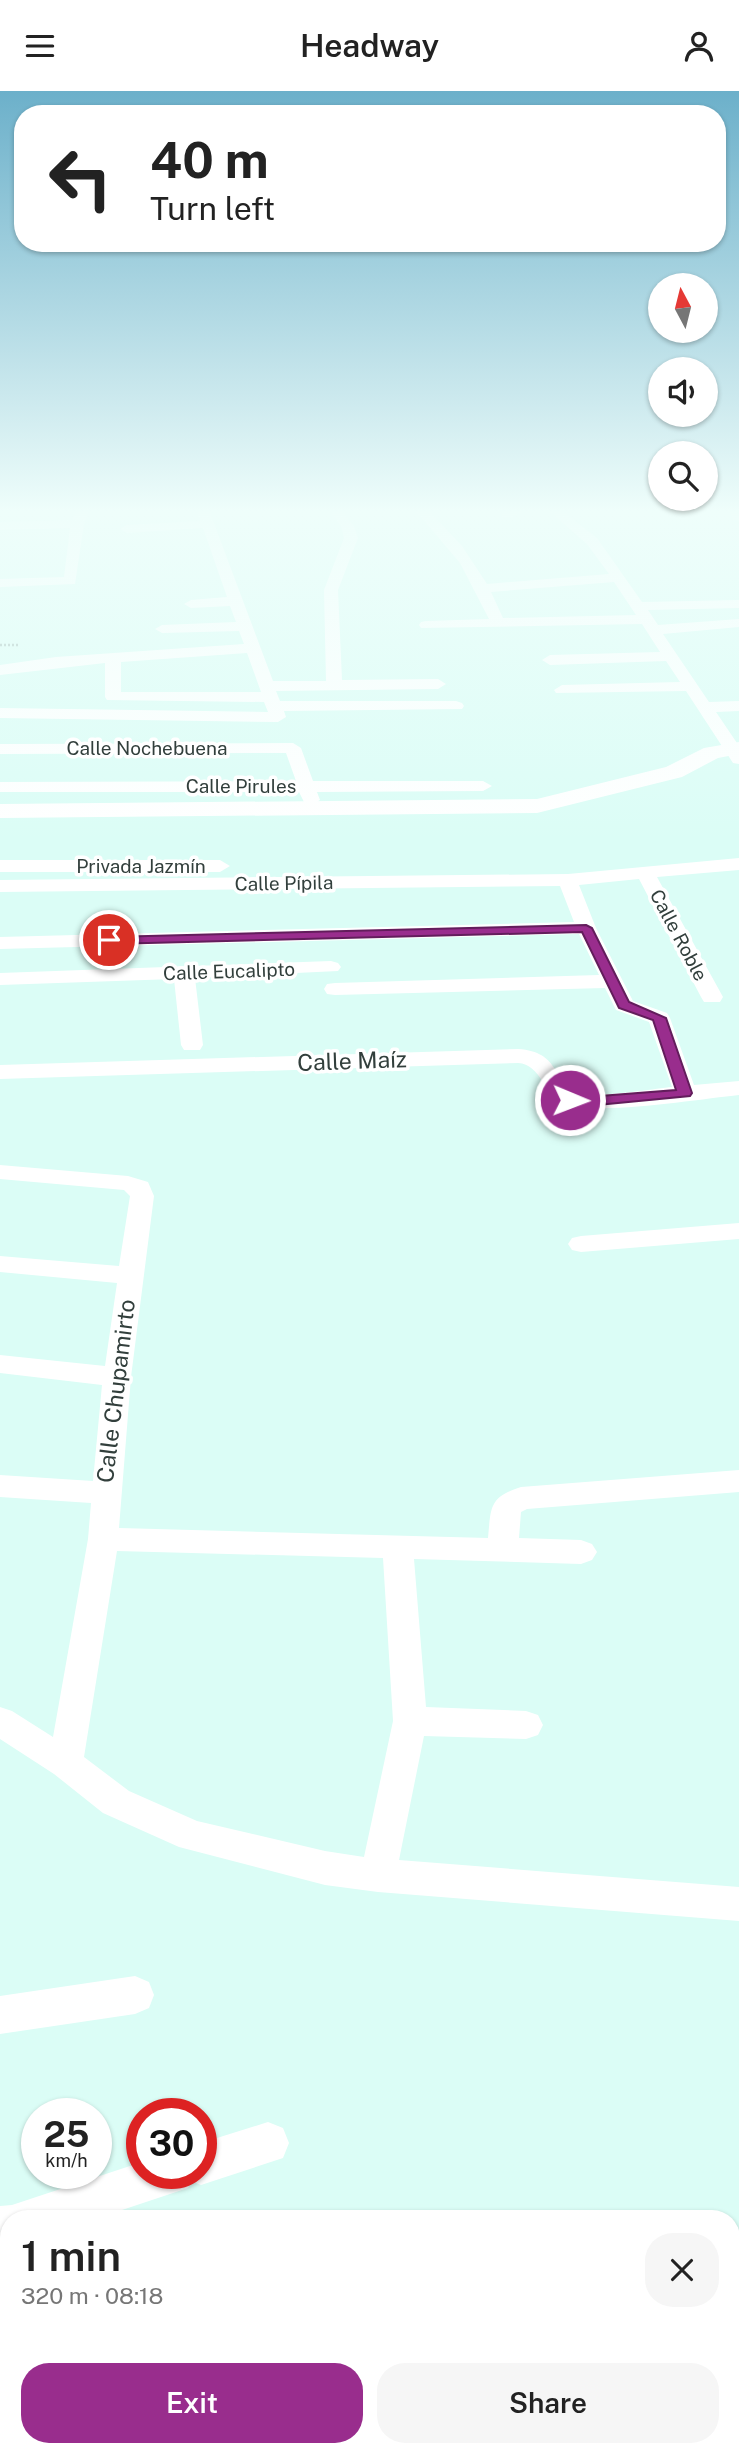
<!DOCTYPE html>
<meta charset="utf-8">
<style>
body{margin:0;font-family:"Public Sans",sans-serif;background:#f6f6f6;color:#222;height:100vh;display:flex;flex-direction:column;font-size:26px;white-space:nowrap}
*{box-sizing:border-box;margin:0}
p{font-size:23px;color:#767676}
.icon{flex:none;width:38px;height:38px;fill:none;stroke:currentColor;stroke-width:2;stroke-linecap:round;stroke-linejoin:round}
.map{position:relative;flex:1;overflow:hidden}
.drawer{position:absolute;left:0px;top:2119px;width:740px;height:247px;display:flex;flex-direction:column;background:#fff;border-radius:28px 28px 0 0;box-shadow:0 2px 5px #0004}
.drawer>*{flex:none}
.guide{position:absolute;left:14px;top:14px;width:712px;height:147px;border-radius:28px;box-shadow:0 2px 5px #0004;background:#fff;color:#222;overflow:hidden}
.needle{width:46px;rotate:353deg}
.fabs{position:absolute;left:648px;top:182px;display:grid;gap:14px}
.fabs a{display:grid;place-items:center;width:70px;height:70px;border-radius:50%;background:#fff;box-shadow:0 2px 5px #0004;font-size:35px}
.speed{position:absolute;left:21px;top:2007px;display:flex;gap:14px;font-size:35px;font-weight:700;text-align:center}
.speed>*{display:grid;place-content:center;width:91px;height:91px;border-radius:50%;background:#fff;box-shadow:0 2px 5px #0004;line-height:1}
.speed small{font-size:18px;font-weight:400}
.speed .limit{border:10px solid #d22;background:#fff;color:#111}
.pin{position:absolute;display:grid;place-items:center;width:60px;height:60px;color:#fff;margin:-30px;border:4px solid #fff;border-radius:50%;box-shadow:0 2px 7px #0007}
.me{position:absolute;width:77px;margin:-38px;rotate:91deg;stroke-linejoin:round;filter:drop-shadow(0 0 5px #0008)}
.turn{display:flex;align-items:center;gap:24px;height:147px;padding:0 21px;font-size:32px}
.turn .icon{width:91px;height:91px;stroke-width:2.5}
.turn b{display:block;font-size:49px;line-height:60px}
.round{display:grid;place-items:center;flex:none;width:74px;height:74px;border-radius:28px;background:#f6f6f6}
.overview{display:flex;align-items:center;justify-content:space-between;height:119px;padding:0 21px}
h1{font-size:42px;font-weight:600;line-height:52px}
.button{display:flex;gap:14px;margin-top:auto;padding:14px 21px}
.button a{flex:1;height:80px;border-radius:28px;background:#992d8d;color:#fff;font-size:28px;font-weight:600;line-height:80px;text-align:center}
.button a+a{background:#f6f6f6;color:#222}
header{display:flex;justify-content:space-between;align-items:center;height:91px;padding:0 21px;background:#fff;font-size:32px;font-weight:600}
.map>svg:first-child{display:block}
</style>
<header><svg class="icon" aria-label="menu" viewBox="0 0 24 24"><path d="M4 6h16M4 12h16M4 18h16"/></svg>Headway<svg class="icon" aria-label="person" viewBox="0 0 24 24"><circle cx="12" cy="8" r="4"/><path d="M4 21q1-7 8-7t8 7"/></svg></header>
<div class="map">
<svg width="739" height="2365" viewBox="0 0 739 2365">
<rect width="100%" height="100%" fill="#dbfdf6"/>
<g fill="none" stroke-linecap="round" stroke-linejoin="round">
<!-- path -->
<polyline stroke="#a5c0bb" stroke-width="2.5" stroke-dasharray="2 2" stroke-linecap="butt" points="0,554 19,554"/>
<!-- minor -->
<g fill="#fff" fill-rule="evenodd">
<polygon points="77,419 89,419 84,433 75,493 0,496 0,488 64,486 70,437 0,439 0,431 72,429"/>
<path d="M197 419H209L273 590H326L324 499 344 447 341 435 329 419H341L354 435 358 447 338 499 342 589 438 588 446 593 438 598 276 600 280 610H456L462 612 464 615 462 618 284 620 286 626 278 631 0 627V617L268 621 264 611 107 609 105 606V572L0 584V574L56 566 244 553 239 540 162 542 155 538 162 534 236 531 230 515 191 517 184 513 191 509 227 506 203 437 127 442 120 438 127 434 200 430ZM247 562 261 601H121V571Z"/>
<path d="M415 419H428L462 455 487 493 609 483 587 453 548 419H561L597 447 642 511 739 509V517L648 519 658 534 739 528V536L663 543 709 611 739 610V620L716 621 739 655V673L733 672 686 600 556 602 554 599 562 594 680 591 666 570 550 574 542 569 550 564 660 561 642 533 421 537 419 534 421 531 426 530 489 528 460 472ZM614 491 636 524 503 527 491 501Z"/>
<polygon points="508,419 526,419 512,426 502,426 502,420"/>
<polygon points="728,419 739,419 739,430 734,429"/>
<polygon points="293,652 301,657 313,690 483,690 492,695 483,700 317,701 320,709 311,714 305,713 299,701 0,701 0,691 296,690 286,662 0,663 0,653"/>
<path d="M739 767V779L657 786 723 906 720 911H704L701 906 639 788 579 794 596 837 633 910 667 922 670 927 694 994 739 990V1004C699 1008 599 1025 566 1013 544 1005 541 973 518 972L0 988V974L518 958C561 961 550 989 578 1001 594 1008 651 998 672 996L649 931 616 919 605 897 335 904 327 903 324 898 327 893 335 892 599 884 579 843 0 858V846L574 831 560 795 0 801V789L568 783Z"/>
<polygon points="0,769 220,769 230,775 220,781 0,781"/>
<polygon points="331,870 338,872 341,876 338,880 195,887 203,954 200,959 184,959 181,954 174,888 0,894 0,882"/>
<path d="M0 1074 128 1085 148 1091 154 1105 131 1286 119 1437 488 1447C491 1416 489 1406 521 1396L739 1379V1401L527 1418 521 1421 519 1447 581 1449 592 1453 597 1461 592 1469 581 1473 414 1468 426 1616 526 1620 538 1624 543 1634 538 1644 526 1648 424 1645 399 1769 739 1796V1830L378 1801 325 1794 179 1756 103 1722 54 1683 0 1648V1616L12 1620 53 1646 88 1448 91 1412 0 1406V1384L93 1390 102 1294 0 1282V1264L105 1275 117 1192 0 1181V1165L119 1175 130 1105 124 1099 0 1088ZM117 1460 383 1467 393 1630 364 1766 325 1760 197 1730 129 1700 84 1666Z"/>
<polygon points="739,1132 739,1148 581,1161 572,1159 568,1153 572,1147 581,1145"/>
<polygon points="135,1885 149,1891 154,1904 149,1917 135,1923 0,1943 0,1905"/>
<polygon points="268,2031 283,2037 289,2052 283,2067 201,2094 191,2090 188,2097 95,2128 9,2128 9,2156 0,2159 0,2115 12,2114 142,2071 142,2082 201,2082 201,2052"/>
<polygon points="739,2337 739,2365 707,2365 711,2357 732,2357 732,2341"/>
</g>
<!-- tertiary -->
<polygon fill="#fff" fill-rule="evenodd" points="739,651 739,663 718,667 682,686 537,722 0,727 0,713 537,708 666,676 704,657"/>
</g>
<!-- sky -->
<linearGradient id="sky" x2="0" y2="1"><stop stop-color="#6cb0ca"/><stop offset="0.56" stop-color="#effefb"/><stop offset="1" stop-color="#effefb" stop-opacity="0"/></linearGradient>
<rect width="739" height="750" fill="url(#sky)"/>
<!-- route -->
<polygon fill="#992d8d" stroke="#631d5c" stroke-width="2" points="586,834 592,837 629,911 666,927 692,1002 690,1005 587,1015 565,1012 563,1009 570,1004 587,1006 676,999 653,929 619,917 582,841 109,853 103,849 109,846"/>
<g text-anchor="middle" stroke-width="7" stroke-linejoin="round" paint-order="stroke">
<!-- far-street labels -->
<g font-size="19" fill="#323f3c" stroke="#fff">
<text x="147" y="664">Calle Nochebuena</text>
<text x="241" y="702">Calle Pirules</text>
<text x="141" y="782">Privada Jazmín</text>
<text transform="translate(284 792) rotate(-1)" y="7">Calle Pípila</text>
<text transform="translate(679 844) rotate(62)" y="7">Calle Roble</text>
<text transform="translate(229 880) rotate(-2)" y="7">Calle Eucalipto</text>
</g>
<!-- street labels -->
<g font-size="23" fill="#323f3c" stroke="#fff">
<text transform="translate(352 970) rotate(-2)" y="8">Calle Maíz</text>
<text transform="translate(116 1300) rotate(-83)" y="8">Calle Chupamirto</text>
</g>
</g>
</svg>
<div class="fabs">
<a><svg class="needle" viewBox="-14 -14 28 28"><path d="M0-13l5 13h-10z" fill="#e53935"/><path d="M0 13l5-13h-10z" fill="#767676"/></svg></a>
<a><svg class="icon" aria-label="sound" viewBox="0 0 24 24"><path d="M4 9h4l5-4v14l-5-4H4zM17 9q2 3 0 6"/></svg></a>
<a><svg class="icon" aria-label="search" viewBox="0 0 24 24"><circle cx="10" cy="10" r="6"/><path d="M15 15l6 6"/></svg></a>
</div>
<div class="speed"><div>25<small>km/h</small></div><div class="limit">30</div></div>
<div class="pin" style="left:109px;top:849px;background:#d93025"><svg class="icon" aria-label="arrive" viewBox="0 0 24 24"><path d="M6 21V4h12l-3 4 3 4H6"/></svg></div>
<svg class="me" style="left:570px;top:1009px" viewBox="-20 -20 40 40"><circle r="17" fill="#992d8d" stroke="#fff" stroke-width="3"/><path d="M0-11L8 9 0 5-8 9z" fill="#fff"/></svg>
<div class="guide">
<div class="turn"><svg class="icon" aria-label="left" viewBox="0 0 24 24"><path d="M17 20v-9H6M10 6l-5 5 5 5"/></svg><div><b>40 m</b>Turn left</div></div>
</div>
<section class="drawer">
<div class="overview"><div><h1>1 min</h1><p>320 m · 08:18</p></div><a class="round"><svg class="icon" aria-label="close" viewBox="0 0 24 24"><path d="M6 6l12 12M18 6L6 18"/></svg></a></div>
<div class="button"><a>Exit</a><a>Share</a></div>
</section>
</div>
